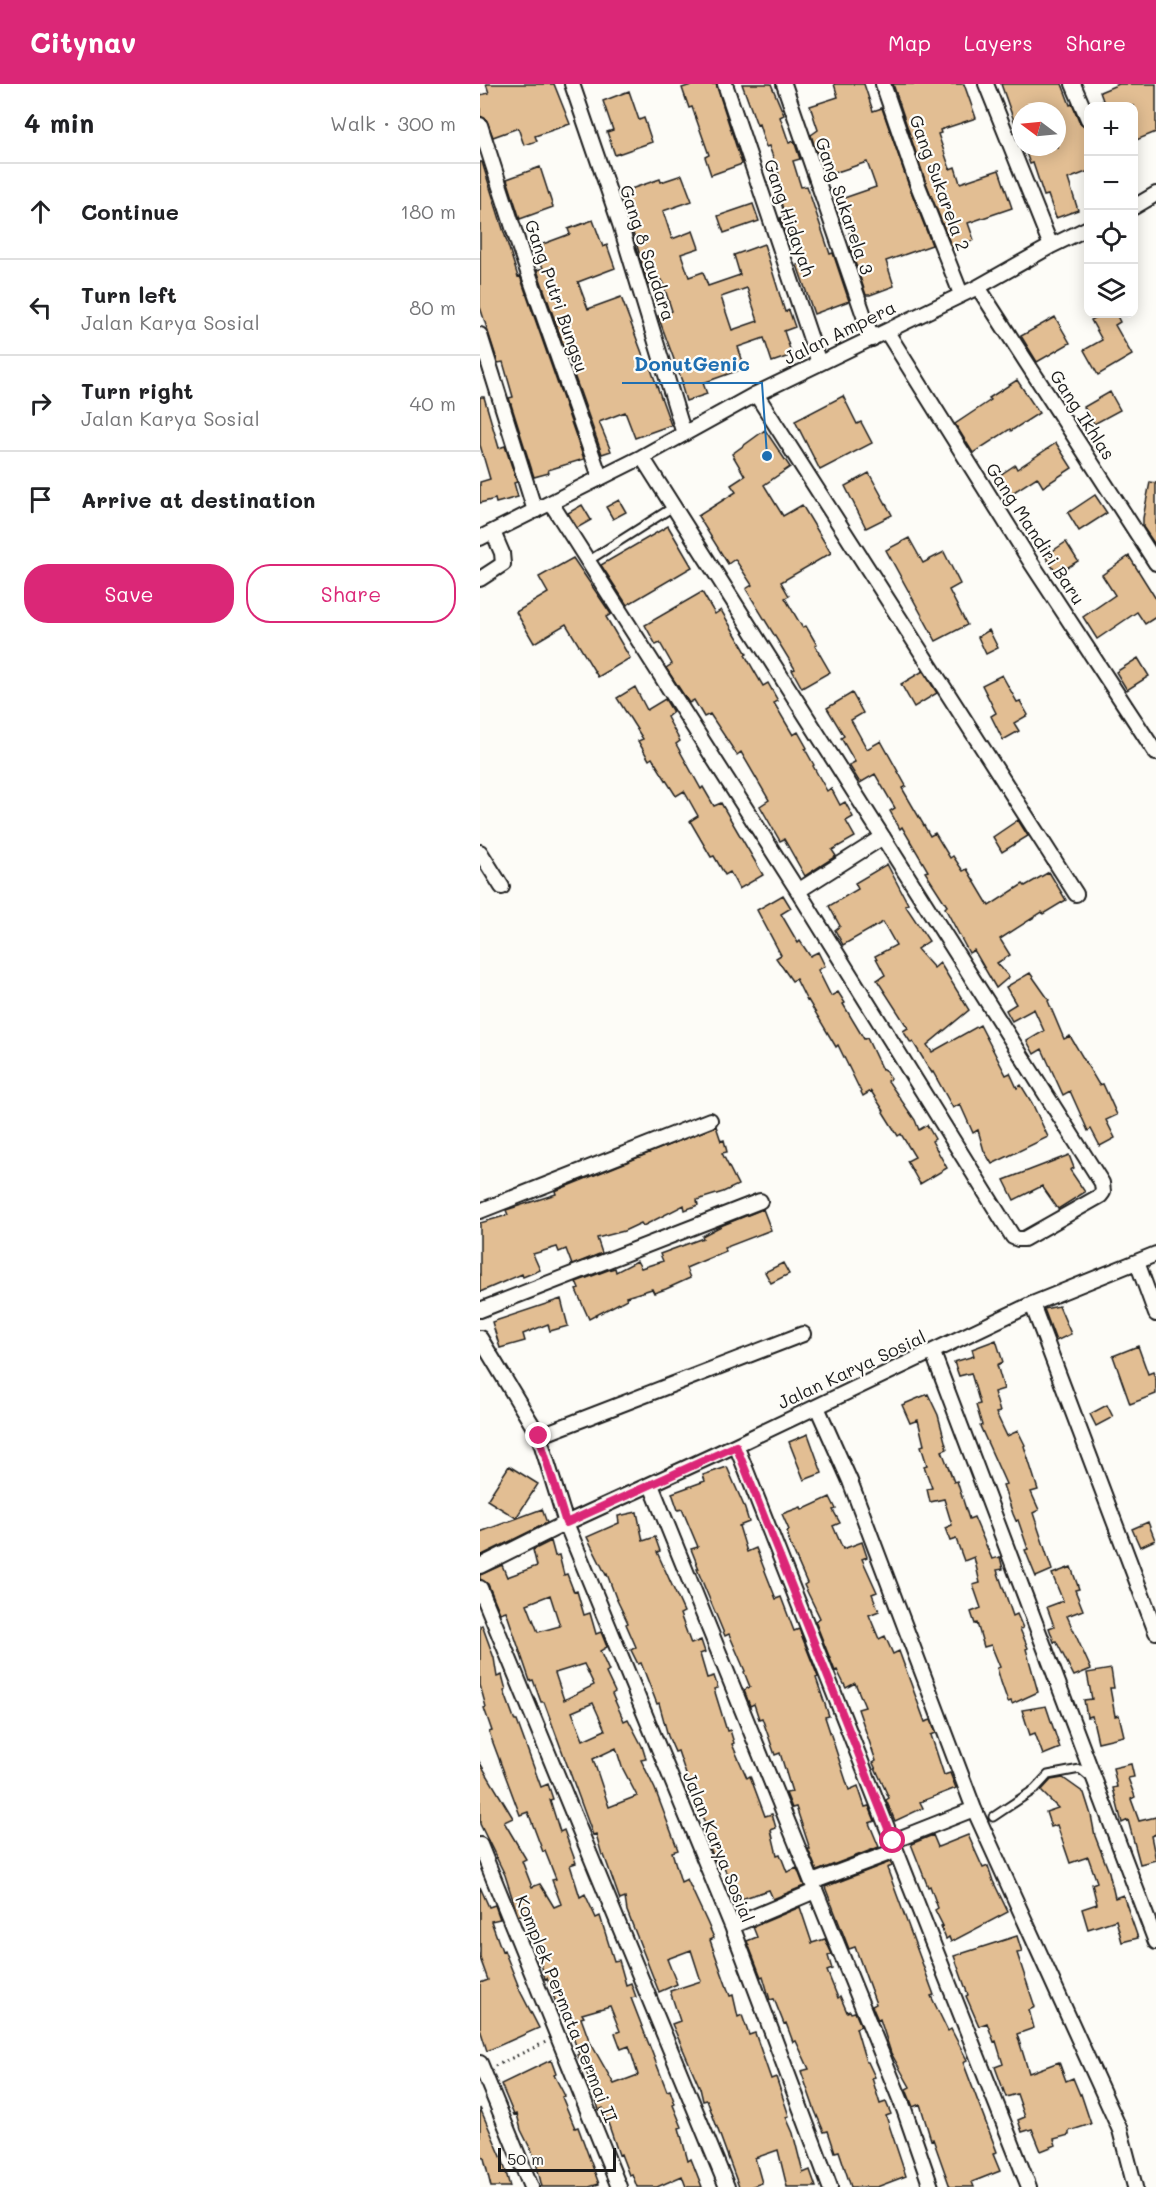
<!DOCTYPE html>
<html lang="en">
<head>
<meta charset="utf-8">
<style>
	:root { --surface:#fff; --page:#f2f2f2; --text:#202124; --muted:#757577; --line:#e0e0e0; --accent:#db2777 }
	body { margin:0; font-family:Mali,sans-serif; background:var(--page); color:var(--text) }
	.controls { position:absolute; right:18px; top:18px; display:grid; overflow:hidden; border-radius:12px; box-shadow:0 3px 15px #0003 }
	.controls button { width:54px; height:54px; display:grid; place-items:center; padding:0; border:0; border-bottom:2px solid var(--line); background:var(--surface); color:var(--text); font:30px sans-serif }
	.compass { position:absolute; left:532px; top:18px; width:54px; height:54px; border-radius:50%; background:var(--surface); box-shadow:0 3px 15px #0003; rotate:286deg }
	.scale { position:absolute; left:18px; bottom:15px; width:118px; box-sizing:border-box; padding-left:6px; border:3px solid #1c1c1c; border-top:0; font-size:16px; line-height:21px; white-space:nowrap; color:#1c1c1c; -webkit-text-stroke:4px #fdfcf7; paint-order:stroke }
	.stop { position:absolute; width:18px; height:18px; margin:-14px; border:4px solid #db2777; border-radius:50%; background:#fff }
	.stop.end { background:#db2777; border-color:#fff; box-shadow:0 2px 6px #0008 }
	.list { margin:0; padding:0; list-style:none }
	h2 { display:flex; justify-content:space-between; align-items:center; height:78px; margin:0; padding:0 24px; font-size:26px }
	h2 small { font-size:20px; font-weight:400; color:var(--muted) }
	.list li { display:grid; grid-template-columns:39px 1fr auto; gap:18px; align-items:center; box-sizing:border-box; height:96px; padding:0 24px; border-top:2px solid var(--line) }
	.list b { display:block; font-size:22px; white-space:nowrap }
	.list p { margin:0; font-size:20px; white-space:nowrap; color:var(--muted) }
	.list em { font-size:20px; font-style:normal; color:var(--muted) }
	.actions { display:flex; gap:12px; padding:18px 24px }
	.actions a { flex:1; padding:14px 0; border:2px solid var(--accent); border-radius:24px; text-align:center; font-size:21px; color:var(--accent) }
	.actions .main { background:var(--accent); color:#fff }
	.icon { flex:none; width:33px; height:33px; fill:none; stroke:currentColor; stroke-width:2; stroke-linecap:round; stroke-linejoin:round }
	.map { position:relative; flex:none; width:676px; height:2103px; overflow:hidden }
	header { display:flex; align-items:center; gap:36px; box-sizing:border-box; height:84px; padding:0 30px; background:var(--accent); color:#fff }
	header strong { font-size:28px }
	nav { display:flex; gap:33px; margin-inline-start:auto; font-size:21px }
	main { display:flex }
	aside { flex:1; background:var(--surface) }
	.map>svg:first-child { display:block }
</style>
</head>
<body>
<header>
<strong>Citynav</strong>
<nav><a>Map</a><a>Layers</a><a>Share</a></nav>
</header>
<main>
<aside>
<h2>4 min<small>Walk · 300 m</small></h2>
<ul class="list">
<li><svg class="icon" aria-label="ahead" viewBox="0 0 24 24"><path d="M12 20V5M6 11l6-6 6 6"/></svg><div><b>Continue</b></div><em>180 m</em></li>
<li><svg class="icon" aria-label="left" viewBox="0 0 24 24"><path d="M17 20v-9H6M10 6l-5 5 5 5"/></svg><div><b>Turn left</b><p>Jalan Karya Sosial</p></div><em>80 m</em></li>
<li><svg class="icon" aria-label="right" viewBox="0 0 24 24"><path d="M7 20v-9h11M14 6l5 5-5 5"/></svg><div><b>Turn right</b><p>Jalan Karya Sosial</p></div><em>40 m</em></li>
<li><svg class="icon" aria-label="arrive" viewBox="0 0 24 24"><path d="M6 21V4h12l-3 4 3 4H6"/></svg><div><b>Arrive at destination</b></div></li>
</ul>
<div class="actions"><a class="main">Save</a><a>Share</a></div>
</aside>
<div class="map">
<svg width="676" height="2103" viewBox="0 0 676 2103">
	<rect width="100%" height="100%" fill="#fdfcf7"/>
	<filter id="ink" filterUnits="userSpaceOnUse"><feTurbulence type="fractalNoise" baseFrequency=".0167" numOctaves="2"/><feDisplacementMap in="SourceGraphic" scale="12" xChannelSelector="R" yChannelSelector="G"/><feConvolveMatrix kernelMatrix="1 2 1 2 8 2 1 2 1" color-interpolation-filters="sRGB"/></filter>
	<g filter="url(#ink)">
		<path fill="#e2be93" stroke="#1c1c1c" stroke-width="1.5" fill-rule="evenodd" d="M6,0H74L90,40L55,52L57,57L44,61L38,44L13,53L6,35L0,32V11L9,9Z
			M214,0H236L262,80L231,91L225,73L229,71L212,23L209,24L202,4Z
			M262,0H291L304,31L300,33L309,59L314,57L320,75L313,77L321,103L327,102L350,170L353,169L369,217L334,230L317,181L324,179L313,148L306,150L300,134L305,133L294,92L299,90L289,62L286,63L279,40L277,41Z
			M354,0H384L393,27L402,24L429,102L452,161L406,177L414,202L390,211H386L370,163L373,162L369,149L374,148L364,114L396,103L387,78L348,91L340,68L337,69L331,51L338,46L330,22L358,13Z
			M413,0H484L496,34L460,46L461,49L458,50L470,85L475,83L480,99L519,86L532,124L488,139L494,156L472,164L445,96Z
			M521,0H582L590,21L592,20L600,39L609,44V87L588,95L598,126L576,134L568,111L564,112L553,79L550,80L544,63H577V27H541V50L539,51Z
			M639,0H676V48L654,57V22H625L620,8Z
			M149,7L159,36L164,34L172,58L135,71L127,48L133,46L123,17Z
			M0,78H2L38,193L40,192L104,375L68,386L69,389L54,393L29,314L33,313L23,278L18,279L0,223Z
			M60,83L73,123L40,135L27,95Z
			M202,91L212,117L183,127L192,155L213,147L219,164L201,170L209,193L223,188L228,202L260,191L254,171L284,160L305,228L309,226L315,243L304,247L312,271L292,278L284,254L258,263L265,284L223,299L227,310L206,317L201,300H203L178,232L192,227L182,196L168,201L156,158L139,109L180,95L181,98ZM267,204L278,237L252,246L241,213Z
			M273,120L279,137L244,149L238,132Z
			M113,136L123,163L127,161L135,184L98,198L108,225L141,213L165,277H168L191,341L155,354L145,328L119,338L131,367L122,370L57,186L63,184L55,163L90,150L88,145Z
			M623,230H636L640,238L635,241L652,271L618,291L604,266L622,256L611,236Z
			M575,233L590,259L557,278L541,252Z
			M537,296L559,329L531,347L530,345L493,369L475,340L511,316L509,314Z
			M630,308L640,326L614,340L604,323Z
			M363,312L377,340L381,338L392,359L340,386L315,337Z
			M0,313H4L19,364L25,362L37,398L34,399L38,413L16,419L15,415L0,419V398L10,395L0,361Z
			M285,346L310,383L284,401L303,432L322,421L351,469L301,498L309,512L305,514L322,543L326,542L337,561L335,562L350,588L322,604L312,586L315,585L266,505L272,501L255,475L248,480L218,432L256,408L251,401L265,392L252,370Z
			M576,359L592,384L563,403L557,393L526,413L514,395L535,381L537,385Z
			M389,389L412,431L386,444L365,402Z
			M670,398L676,399V462L663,443V434Z
			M615,411L627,429L599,447L588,429Z
			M139,416L146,428L133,435L126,423Z
			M102,421L111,436L97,444L88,429Z
			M188,442L212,483L147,521L121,481Z
			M429,454L443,479L464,468L480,500L469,506L487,541L456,557L406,466Z
			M586,458L598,477L577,490L565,472Z
			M649,472L676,515V533L665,540L657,528L617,555L603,533L635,511L622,491Z
			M93,474L131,530L126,533L150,574L118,593L86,540L54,559L36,528L68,509L59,493Z
			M222,508L235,530L241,526L267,570L265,571L283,602L288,599L298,617L294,619L313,651L318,648L327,664L325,665L334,681L333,682L347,707L351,704L360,721L365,718L373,733L366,737L375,753L352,766L356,772L325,792L304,755L300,757L280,722L289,716L261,668L257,671L230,630L224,633L214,616L209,619L186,584L192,580L180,559L176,561L165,541Z
			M509,546L518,564L506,570L498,553Z
			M658,574L669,592L647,606L636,588Z
			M443,587L457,609L434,623L421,600Z
			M522,591L537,618L540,617L548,631L534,639L539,647L523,656L511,632L516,629L502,601Z
			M155,603L167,626L185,615L193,628L187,633L200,657L196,660L221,705L223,703L234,722L241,719L283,791L259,805L250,788L245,791L234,772L231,773L210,737L218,732L204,707L196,712L172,674L169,676L158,657L163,655L137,614Z
			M372,609L383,629L371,636L387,665L401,657L426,702L422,704L450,752L455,749L470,774L473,772L483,787L487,785L509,822L543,800L545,802L569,788L586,816L563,830L562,828L520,855L530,871L517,879L529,893L516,904L494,866L489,869L482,856L465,824L467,822L445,788L448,787L422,743L420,745L410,727L415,724L395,690L380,699L369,681L375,678L361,654L364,652L347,624Z
			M538,736L548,752L522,768L513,753Z
			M407,780L428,820L425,821L449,857L437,865L454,884L460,879L489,926L447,961L452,968L500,941L526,991L530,989L537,1004L541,1001L552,1019L568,1053L512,1080L504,1067L498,1046L493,1049L480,1020L473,1024L453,988L452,989L433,958L431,959L423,947L428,944L397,896L405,891L395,872L416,861L403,838L363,861L355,846L360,842L349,822L378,805L375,799Z
			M303,811L311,824L301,830L318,859L320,857L330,872L338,868L345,882L338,886L351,912L358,908L365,919L363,920L384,955L387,954L402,986L404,985L411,995L408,997L435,1036L439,1046L447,1041L455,1055L452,1057L467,1084L440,1100L427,1077L435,1073L421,1050L418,1052L403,1028L404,1027L391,1007L383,1012L358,961L356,963L328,916L327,917L316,895L312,897L296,874L301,871L277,826Z
			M550,889L569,916L568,917L584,955L590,952L619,1001L623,1000L637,1031L626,1036L635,1054L620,1062L611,1045L608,1047L590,1007L583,1011L562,965L554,970L547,957L564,947L554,925L532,937L526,926L536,920L526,903Z
			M236,1042L241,1057L244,1056L247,1068L242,1069L258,1101L243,1108L217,1116L218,1121L205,1126L204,1121L163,1142L161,1139L144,1147L117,1154L122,1169L92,1181L86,1165L79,1168L77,1163L53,1170L60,1186L43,1193L42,1190L0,1208V1139L28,1131L26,1126L76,1110L75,1107Z
			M589,1071L594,1084L590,1086L605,1108L578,1125L562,1102L534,1116L524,1096Z
			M283,1125L291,1146L244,1164L246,1167L206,1184L210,1194L186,1205L174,1209L172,1205L146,1213L147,1215L109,1235L96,1206L99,1205L96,1198L128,1186L135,1184L136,1188L157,1177L161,1184L183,1177L180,1170L223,1154L222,1152L243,1141Z
			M303,1179L309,1190L291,1199L285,1188Z
			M81,1215L88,1242L70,1247L68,1240L43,1250L45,1257L20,1264L12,1238Z
			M579,1222L591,1250L576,1257L564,1225Z
			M516,1256L523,1278L517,1281L524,1305L514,1308L520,1328L516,1329L527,1352L538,1347L545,1361L544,1362L558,1406L551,1408L559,1426L553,1429L572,1486L556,1493L545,1466L548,1465L538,1436L536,1437L533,1430L523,1401L526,1400L500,1342L502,1341L496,1321L500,1320L491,1289L479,1292L474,1278L494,1272L492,1265Z
			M658,1262L668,1290L673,1288L676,1296V1310L650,1320L633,1272Z
			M448,1310L458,1331L467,1365L462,1367L474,1398L477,1397L489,1435L494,1433L512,1475L520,1473L523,1485L517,1486L533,1532L537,1530L543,1544L540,1545L548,1564L546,1565L558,1608L532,1620L531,1617L528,1618L521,1598L517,1584L520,1583L511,1561L504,1563L497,1539L495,1540L491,1528L501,1524L493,1501L500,1499L494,1473L484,1477L476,1455L470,1457L465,1444L472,1441L464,1415L450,1418L447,1405L452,1404L444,1382L447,1381L441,1362L444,1361L438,1336L430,1339L422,1321Z
			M627,1321L633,1333L616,1342L610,1330Z
			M328,1350L342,1389L324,1396L309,1358Z
			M29,1382L58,1400L36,1434L7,1416Z
			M247,1383L264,1422L269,1438L259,1442L267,1468L276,1464L296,1515L301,1513L314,1547L319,1545L338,1593L336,1594L349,1632L345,1633L369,1706L378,1702L385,1723L389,1722L395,1737L389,1739L399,1763L337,1787L328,1765H330L316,1723L312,1724L306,1709L312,1708L300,1669L295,1671L282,1634L279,1635L274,1620L270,1622L264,1606L270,1603L264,1588L265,1587L249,1550L245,1552L217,1485H219L211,1465L218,1463L202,1425L198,1426L192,1409L225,1397L223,1391Z
			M350,1413L356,1425L353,1426L360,1439L353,1442L363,1465L382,1458L387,1473L382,1475L397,1508L392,1510L399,1527L389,1531L399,1555L405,1552L413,1570L419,1567L445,1638L451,1636L456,1649L451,1651L464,1691L470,1689L476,1704L440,1718L443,1724L415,1737L406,1716L409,1714L393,1679L396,1677L378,1625L385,1623L375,1599L366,1604L357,1586L355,1587L335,1537L340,1534L324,1501L327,1499L310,1460L307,1447L309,1446L302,1430L321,1423L322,1426Z
			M62,1425L67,1439L0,1472V1448Z
			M157,1428L163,1457L175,1453L180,1467L177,1468L204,1528L200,1530L211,1560L221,1556L225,1568L220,1570L227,1594L234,1592L238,1604L234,1605L247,1647L250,1646L254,1659L252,1660L267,1694L270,1692L285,1732L292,1730L296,1744L291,1746L297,1771L300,1770L307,1788L317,1784L324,1802L293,1815L289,1806L255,1817L242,1776L236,1779L230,1764L232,1763L223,1740L225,1739L213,1711L198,1667L195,1668L188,1652L179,1619L177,1620L161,1579L158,1580L151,1566L156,1563L146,1540L148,1539L136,1514L127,1490L126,1491L107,1453L139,1439L138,1432Z
			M668,1438L675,1456L660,1463L652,1445Z
			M71,1457L75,1472L79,1471L84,1491L87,1490L94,1508L97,1507L104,1531L110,1529L116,1550L121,1548L127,1563L120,1567L129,1587L126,1589L135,1608L132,1610L144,1637L148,1635L162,1662L166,1675L161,1676L175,1705L198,1766L192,1768L201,1798L207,1795L227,1838L234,1854L230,1856L250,1912L253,1911L258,1933L262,1931L269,1951L275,1949L291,1995L296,1993L309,2032L306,2033L313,2049L323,2089L330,2086L336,2103H307L298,2066L275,2074L282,2099L270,2103H259L227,2016L223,2017L220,2004L192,1940L200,1937L190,1907L221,1897L211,1866L187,1875L197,1900L179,1908L147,1827L145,1814L140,1816L124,1771H122L116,1750L113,1751L64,1618H61L53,1596L50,1597L26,1527L20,1529L8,1500L0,1495V1491L22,1481L27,1493L57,1482L53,1466ZM70,1511L80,1542L58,1548L47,1520ZM104,1580L114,1601L84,1616L75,1589ZM113,1619L125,1646L103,1656L92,1628ZM136,1664L142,1683L157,1712L129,1723L113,1675Z
			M591,1483L599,1505L595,1506L603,1526L587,1532L611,1585L594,1592L576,1557L574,1558L569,1544L574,1542L567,1523L583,1517L572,1490Z
			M2,1541L14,1574L17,1593L22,1591L26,1606L24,1607L35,1637H37L61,1703L68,1700L73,1715L70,1716L80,1748L84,1746L96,1779L90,1781L100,1813L105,1810L116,1834L120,1832L134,1877L139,1876L146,1901L151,1899L156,1913L151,1914L187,2007L190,2006L195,2020L193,2021L202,2043L199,2044L208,2077L211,2075L222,2103H206L202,2092L177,2103H157L152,2090L149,2091L141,2070L139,2071L123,2024L119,2026L114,2010L117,2009L97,1971L99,1970L80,1917L76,1919L67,1894L65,1895L52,1846L50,1847L45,1829L38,1832L25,1791L0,1740V1679L33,1734L24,1738L46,1775L42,1777L52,1803L60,1800L74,1823L81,1820L72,1796L76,1795L65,1767L63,1768L48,1728L40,1731L9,1648L12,1647L4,1624L6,1623L0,1601V1542ZM130,1922L140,1947L135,1949L141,1965L149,1962L158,1991L134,2000L109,1956L101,1934L104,1933L102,1930Z
			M631,1585L634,1604H630L635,1632L639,1631L644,1652L618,1658L612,1632L607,1633L604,1616L612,1615L607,1589Z
			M566,1622L580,1664L563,1671L555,1649L550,1651L542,1626Z
			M651,1680L654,1693L648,1694L655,1713L651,1715L659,1737L676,1733V1750L671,1752L676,1776L660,1780L648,1736L642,1739L633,1704L637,1703L633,1684Z
			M583,1694L604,1709L611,1731L615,1752L629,1788L635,1814L643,1811L658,1854L642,1858L636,1836L608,1845L602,1825L617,1820L612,1800L617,1798L608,1773L590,1779L577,1741L571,1743L566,1728L578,1724L561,1707L571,1696Z
			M453,1751L458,1763L488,1751L503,1784L508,1782L513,1797L528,1828L471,1858L469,1853L466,1855L461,1843L463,1842L455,1826L458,1824L450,1802L448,1803L431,1760Z
			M410,1778L412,1782L407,1784L454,1911L451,1912L468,1947L471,1945L487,1976L483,1978L517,2068L513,2070L520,2087L492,2098L494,2103H470L453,2055L451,2056L440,2020L433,2023L426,2005L430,2003L411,1969L400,1935L398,1936L392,1922L396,1920L375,1863L369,1865L345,1803Z
			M0,1803L9,1823L15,1821L20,1835L11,1837L22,1867L24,1866L38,1901H37L59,1944L7,1967L0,1945V1899L8,1896L0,1874Z
			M320,1823L332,1859L345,1855L352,1870L348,1872L352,1885L347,1887L358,1914L360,1912L367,1928L370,1927L371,1929L375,1928L381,1942L376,1944L386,1978H388L395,1993L392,1994L400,2020L406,2018L411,2030L406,2032L426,2092L397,2103H371L359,2067L355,2068L348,2047L344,2048L335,2027L321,1987L329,1985L316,1957L313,1958L306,1939L304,1940L294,1915L290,1916L283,1892L281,1893L267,1857L277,1853L273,1843Z
			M537,1852L542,1868L537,1869L555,1923L549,1926L554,1944L537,1950L549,1989L579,1978L586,1997L593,1994L600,2011L601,2010L611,2040L589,2047V2051L574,2055L576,2061L561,2067L552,2045L542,2048L538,2036L545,2033L537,2010L526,2013L515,1983L523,1980L516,1957L514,1958L507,1939L499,1942L486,1912L488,1911L474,1872Z
			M71,1976L76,1990L74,1991L85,2012L82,2013L95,2044L98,2043L119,2100L109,2103H62L55,2074L41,2046L37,2030L34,2031L21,2000Z
			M0,2024L23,2077L30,2103H11L4,2074H3L0,2066Z"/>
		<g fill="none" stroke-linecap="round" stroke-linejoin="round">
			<g stroke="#1c1c1c" stroke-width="11">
				<path id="service" d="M108,477L193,423
					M513,1733L555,1705L568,1691L600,1685L612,1695"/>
			</g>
			<g stroke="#1c1c1c" stroke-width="18">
				<path id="minor" d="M92,0L140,140L204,350
					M245,0L339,279
					M304,0L392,255
					M403,0L437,99L481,210
					M506,0L571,162
					M593,0L608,35
					M0,41L41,168L120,393
					M654,123L676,110
					M498,203L676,479
					M407,248L552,480L676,669
					M0,251L55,427
					M276,310L596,810
					M71,419L318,807L533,1153L538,1155H544L620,1112L623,1108L622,1099L162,373
					M0,454L162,373L276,310L498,203L571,162L608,144
					M0,495L23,480L22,469L13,448
					M0,768L22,803
					M318,807L403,753
					M0,1127L230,1036
					M657,1178L676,1230
					M552,1220L676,1548
					M0,1226L280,1117
					M0,1254L59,1352L86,1439L0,1482
					M453,1269L676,1858
					M337,1323L370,1397L494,1725L640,2046L655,2103
					M59,1352L323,1250
					M256,1361L549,2103
					M171,1401L424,2025L451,2103
					M0,1504L247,2103
					M413,1757L494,1725
					M0,1761L139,2103
					M332,1798L415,1767
					M252,1842L335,1807
					M0,1979L51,2103
					M350,2103L252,1842L86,1439L256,1361L552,1220L676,1170"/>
			</g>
			<path stroke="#1c1c1c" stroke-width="3" stroke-dasharray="1.5 4.5" stroke-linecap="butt" d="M15,1982L66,1958"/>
			<use href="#service" stroke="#fdfcf7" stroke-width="7"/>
			<use href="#minor" stroke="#fdfcf7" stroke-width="14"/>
		</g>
	</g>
	<g fill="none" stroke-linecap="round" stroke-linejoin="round" filter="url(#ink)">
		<path stroke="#db2777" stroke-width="8" d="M59,1352L86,1439L256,1362L413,1757"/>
	</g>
	<g text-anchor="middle" stroke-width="4.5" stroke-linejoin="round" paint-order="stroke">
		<g font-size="18" fill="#1c1c1c" stroke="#fdfcf7">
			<text transform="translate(459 99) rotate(70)" y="6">Gang Sukarela 2</text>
			<text transform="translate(364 122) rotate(71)" y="6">Gang Sukarela 3</text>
			<text transform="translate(309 134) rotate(71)" y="6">Gang Hidayah</text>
			<text transform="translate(167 169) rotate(72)" y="6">Gang 8 Saudara</text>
			<text transform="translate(76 212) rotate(71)" y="6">Gang Putri Bungsu</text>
			<text transform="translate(360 249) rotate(-26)" y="6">Jalan Ampera</text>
			<text transform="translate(602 331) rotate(57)" y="6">Gang Ikhlas</text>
			<text transform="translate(555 450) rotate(57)" y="6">Gang Mandiri Baru</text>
			<text transform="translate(372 1286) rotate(-25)" y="6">Jalan Karya Sosial</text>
			<text transform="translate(238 1763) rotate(68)" y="6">Jalan Karya Sosial</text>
			<text transform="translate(86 1925) rotate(68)" y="6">Komplek Permata Permai II</text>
		</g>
	</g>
	<path fill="none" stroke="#1f6fb2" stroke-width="2" d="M287 372L282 299H142"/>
	<circle fill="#1f6fb2" stroke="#fdfcf7" stroke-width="2" cx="287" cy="372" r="6"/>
	<g font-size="20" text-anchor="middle" font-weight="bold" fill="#1f6fb2" stroke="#fdfcf7" stroke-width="4.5" stroke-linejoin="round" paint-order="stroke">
		<text x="212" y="287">DonutGenic</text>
	</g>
</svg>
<div class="controls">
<button>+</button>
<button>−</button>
<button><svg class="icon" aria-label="locate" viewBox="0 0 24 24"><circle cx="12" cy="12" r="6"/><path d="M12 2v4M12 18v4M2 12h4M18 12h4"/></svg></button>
<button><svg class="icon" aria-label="layers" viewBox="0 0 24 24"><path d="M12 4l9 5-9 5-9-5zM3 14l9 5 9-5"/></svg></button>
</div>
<svg class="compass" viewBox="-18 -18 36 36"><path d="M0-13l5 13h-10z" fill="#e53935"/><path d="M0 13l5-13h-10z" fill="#757577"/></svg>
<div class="scale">50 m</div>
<div class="stop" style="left:413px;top:1757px"></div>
<div class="stop end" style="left:59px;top:1352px"></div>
</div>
</main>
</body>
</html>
